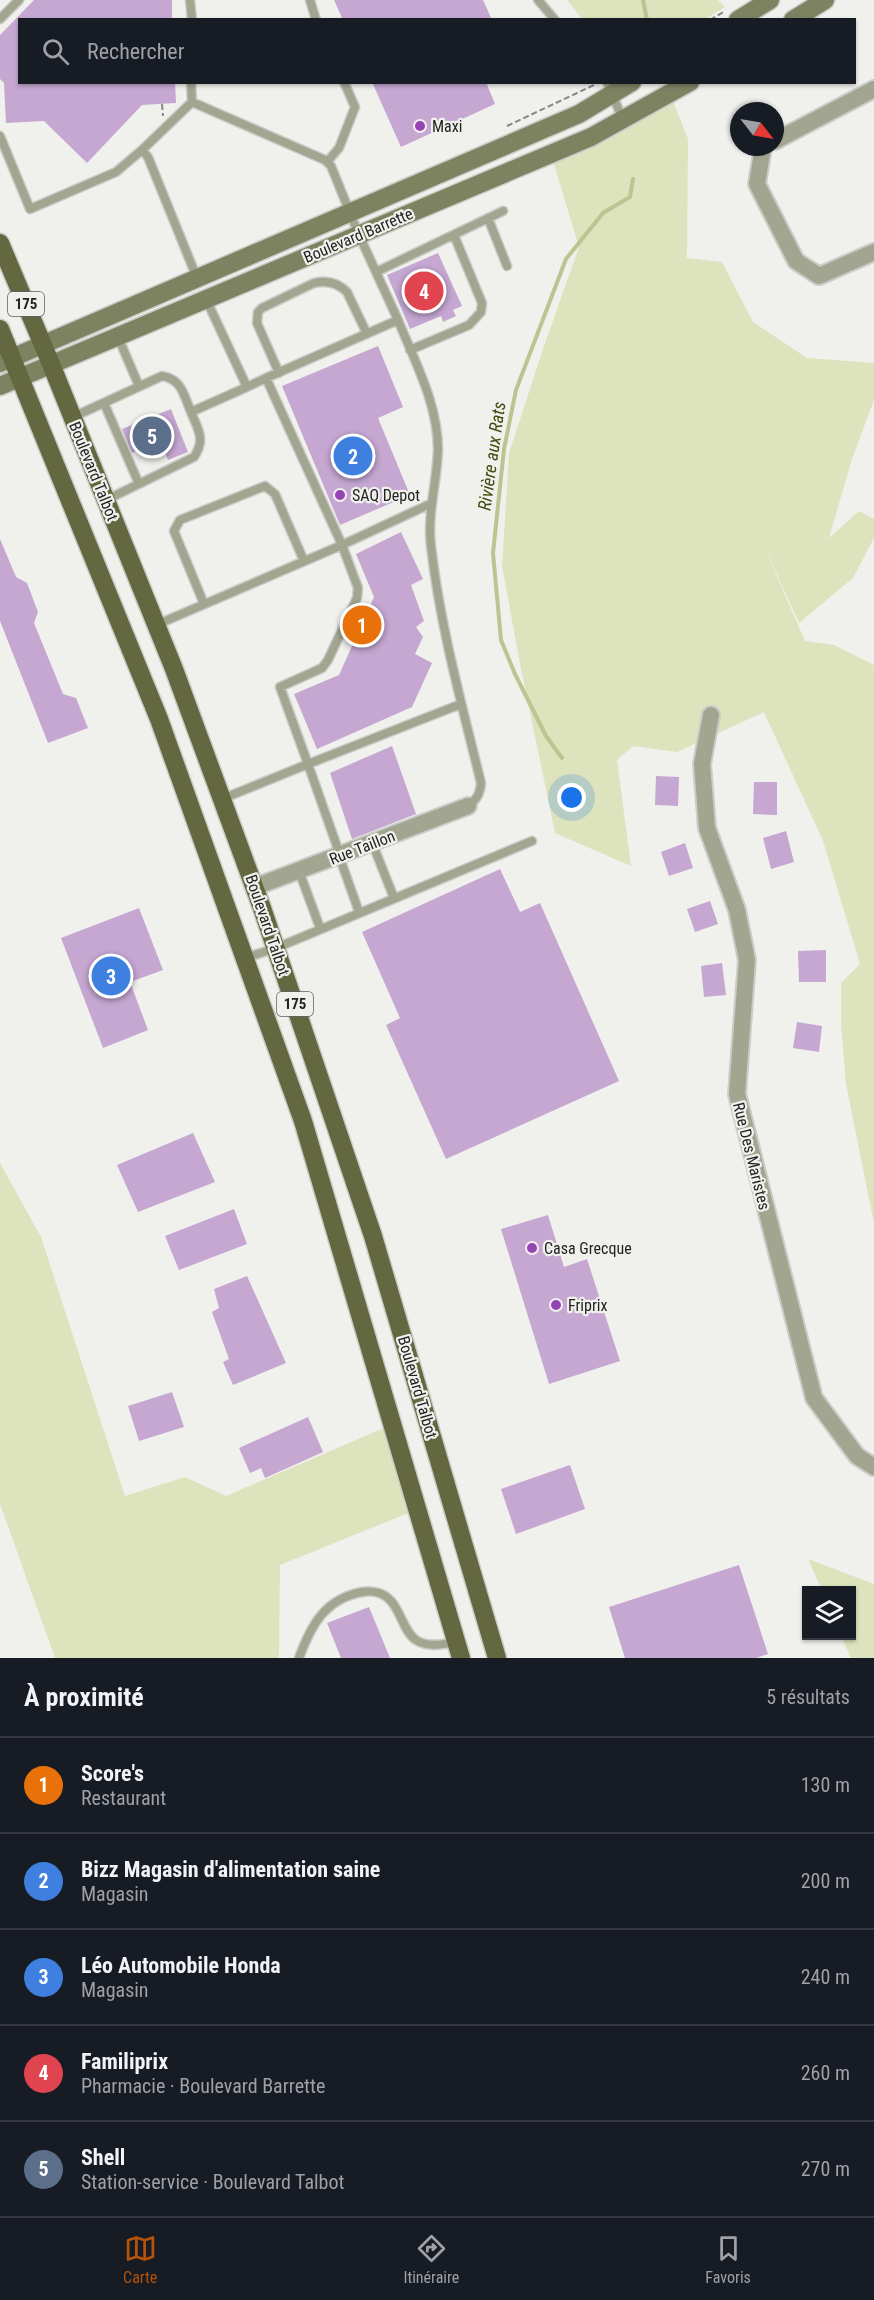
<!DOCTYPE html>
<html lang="fr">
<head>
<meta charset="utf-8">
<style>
	:root { --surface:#171b24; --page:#20242c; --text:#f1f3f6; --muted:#9ea1a6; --line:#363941; --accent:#b45309 }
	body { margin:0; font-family:"Roboto Condensed",sans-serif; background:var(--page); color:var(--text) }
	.controls { position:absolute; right:18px; bottom:18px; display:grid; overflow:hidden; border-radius:0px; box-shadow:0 2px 4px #0004 }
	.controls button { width:54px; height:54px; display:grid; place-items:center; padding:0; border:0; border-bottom:2px solid var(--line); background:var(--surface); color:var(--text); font:30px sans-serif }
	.compass { position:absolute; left:730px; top:102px; width:54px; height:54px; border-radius:50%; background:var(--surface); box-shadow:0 2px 4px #0004; rotate:121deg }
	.you { position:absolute; left:572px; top:798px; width:21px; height:21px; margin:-15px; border:4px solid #fff; border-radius:50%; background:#1a73e8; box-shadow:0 0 0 9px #1a73e833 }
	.badge { display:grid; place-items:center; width:39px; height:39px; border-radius:50%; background:var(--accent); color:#fff; font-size:20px; font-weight:700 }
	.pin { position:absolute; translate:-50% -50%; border:3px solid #fff; box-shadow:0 2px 6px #0006 }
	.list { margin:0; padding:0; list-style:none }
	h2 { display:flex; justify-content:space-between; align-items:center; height:78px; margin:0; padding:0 24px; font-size:26px }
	h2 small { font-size:20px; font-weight:400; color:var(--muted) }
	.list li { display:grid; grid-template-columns:39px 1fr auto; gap:18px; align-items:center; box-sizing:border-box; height:96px; padding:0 24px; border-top:2px solid var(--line) }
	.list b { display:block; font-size:22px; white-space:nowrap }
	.list p { margin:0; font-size:20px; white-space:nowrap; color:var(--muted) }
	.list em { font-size:20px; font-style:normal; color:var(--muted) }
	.icon { flex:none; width:33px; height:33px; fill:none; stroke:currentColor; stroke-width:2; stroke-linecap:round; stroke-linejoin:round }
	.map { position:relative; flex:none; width:874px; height:1658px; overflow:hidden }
	.search { position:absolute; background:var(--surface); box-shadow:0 2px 4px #0004; left:18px; right:18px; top:18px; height:66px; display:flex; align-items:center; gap:15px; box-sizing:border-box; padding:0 21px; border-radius:0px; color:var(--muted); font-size:22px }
	.sheet { height:558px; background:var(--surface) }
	nav { display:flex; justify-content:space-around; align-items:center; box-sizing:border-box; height:84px; border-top:2px solid var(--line); background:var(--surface); font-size:16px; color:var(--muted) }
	nav a { display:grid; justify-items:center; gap:3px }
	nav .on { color:var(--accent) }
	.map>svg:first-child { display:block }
</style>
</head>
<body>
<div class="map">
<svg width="874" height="1658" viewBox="0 0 874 1658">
	<rect width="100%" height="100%" fill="#f0f1ed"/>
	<path fill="#dde3bd" d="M567,0H718L725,7L705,19L583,20Z
		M670,94L688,139L687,258L722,262L753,322L807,358L874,363V400L852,459L829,538L859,511L874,519V538L853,578L799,623L760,537L805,641L834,645L874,665V1223L846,1084L841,1024V983L860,964L823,841L764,712L677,752L633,746L617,760L631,866L555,833L521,669L502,566L509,453L544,346L579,247L551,154Z
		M0,1163L41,1237L125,1496L185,1477L226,1496L393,1424L416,1510L280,1565L279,1658H55L0,1504Z
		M808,1559L874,1584V1658H851L841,1636H852V1590H822Z"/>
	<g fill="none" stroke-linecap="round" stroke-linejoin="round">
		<path stroke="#bcc491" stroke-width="4" d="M643,0L647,20
			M562,758L546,736L515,674L501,640L493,553L504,449L516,390L566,259L603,213L630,197L633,179"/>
	</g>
	<path fill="#c5a7d2" d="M34,0H172V20H20V82H175L176,103L142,105L87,163L44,121L6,123L4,83L0,79V35Z
		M334,0H483L492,20H343Z
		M372,82H486L495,104L401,147Z
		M438,253L462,306L453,310L456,316L443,322L441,316L410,329L387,275Z
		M378,346L403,407L378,418L410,495L340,525L282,386Z
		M171,409L188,452L168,460L160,441L132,453L122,429Z
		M401,532L423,579L411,585L424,621L416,627L423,637L415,654L432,663L412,707L317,749L294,694L339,675L374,597L356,554Z
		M0,539L16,577L27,583L38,612L34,623L63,694L76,698L88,728L48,743L0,621Z
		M392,746L416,814L352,839L330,773Z
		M656,776L679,777L678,806L655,805Z
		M754,782H777V815L753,814Z
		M786,831L794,862L771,869L763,838Z
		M685,843L693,868L669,876L661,852Z
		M500,869L520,912L540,903L619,1081L446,1159L386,1025L400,1018L362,932Z
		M710,901L718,924L695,932L687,909Z
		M139,908L163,970L130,982L148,1030L103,1048L61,938Z
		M826,950V982H799L798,951Z
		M722,963L726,995L704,997L701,966Z
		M797,1022L822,1026L819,1052L793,1048Z
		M193,1133L215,1182L138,1212L117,1165Z
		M234,1209L247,1244L179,1270L165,1236Z
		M548,1215L564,1267L587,1259L620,1361L549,1384L501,1229Z
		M247,1276L286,1363L233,1385L223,1362L229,1359L212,1312L219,1308L214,1289Z
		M172,1392L184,1427L139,1441L128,1406Z
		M308,1417L323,1452L265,1478L261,1468L250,1473L239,1448Z
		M570,1465L585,1509L516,1534L501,1489Z
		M739,1565L768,1654L756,1658H625L609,1607Z
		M369,1607L390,1658H341L327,1623Z"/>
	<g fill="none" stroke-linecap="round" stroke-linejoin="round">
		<g stroke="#cbccc8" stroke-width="11">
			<path id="lane" d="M190,0L192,20
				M310,0L316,20
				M538,0L555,20
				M0,19L19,0
				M191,82L192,102
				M607,82L623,120
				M0,136L30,209L116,172L142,150
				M327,162L339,148L355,107L344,82
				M488,218L507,266
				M376,272L503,211
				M197,278L148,157L142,150L192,102L325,160L331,166L359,235L398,320L266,378
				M398,320C415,362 438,404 438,450C437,482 427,514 431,546C440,626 462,705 481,783C480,794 477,799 468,806
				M118,337L139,386
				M410,350L469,325L481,312L482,303L454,235
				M279,373L257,323L258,312L262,308L314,283C327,280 338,283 347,292L367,334
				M104,403L139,484
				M73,417L162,376C182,379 184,396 191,412L247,387
				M106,500L194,457C206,439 198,430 191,412
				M204,604L174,531L180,520L265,486L275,494L304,561
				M156,625L342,545L266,378L247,387L206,299
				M222,799L308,764L280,687L322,668L328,660L357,598L358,588L342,545L432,503
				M375,850L394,898
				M340,855L308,764L461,704
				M342,864L359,912
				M302,879L320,928
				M245,958L276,948L532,841
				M299,1658C311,1625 325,1599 362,1592C373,1590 384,1593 391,1601C401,1612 404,1632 416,1640C428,1648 443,1644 456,1642"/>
		</g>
		<g stroke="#cbccc8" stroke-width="20">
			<path id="street" d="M775,141L874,89
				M763,147L757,184L796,261L819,276L874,252
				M711,715L702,764L707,828L737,910L747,960L737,1094L814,1398L857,1456L874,1467
				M255,887L468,806"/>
		</g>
		<g stroke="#cbccc8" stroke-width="21">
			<path id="secondary" d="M738,20L770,0
				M793,20L825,0
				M0,363L579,114L632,82
				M0,386L591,137L690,82"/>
		</g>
		<g stroke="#cbccc8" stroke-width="21">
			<path id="primary" d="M0,243L51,364L174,669L262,908L373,1236L497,1658
				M0,329L159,719L303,1121L461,1658"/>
		</g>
		<path stroke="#878785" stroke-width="2" stroke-dasharray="6 3" stroke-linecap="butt" d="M710,20L725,11
			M162,104L163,116
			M507,126L594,85"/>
		<use href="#lane" stroke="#a2a690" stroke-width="8"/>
		<use href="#street" stroke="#a2a690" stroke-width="16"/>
		<use href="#secondary" stroke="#7d8261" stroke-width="18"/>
		<use href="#primary" stroke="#636840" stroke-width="18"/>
	</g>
	<g fill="#9544b3" stroke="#f0f1ed" stroke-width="2">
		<circle cx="420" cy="126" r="6"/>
		<circle cx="340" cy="495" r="6"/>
		<circle cx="532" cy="1248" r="6"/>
		<circle cx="556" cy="1305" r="6"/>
	</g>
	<g text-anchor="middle" stroke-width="4.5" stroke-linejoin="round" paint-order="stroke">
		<g fill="#f0f1ed" stroke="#60615f" stroke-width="1.5">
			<rect x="8" y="292" width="36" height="24" rx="4.5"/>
			<rect x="277" y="992" width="36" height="24" rx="4.5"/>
		</g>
		<g font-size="15" font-weight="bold" fill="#232322">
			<text x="26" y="309">175</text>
			<text x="295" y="1009">175</text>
		</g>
		<g font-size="16" fill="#232322" stroke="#f0f1ed" text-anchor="start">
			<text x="432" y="132">Maxi</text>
			<text x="352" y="501">SAQ Depot</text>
			<text x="544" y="1254">Casa Grecque</text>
			<text x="568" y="1311">Friprix</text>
		</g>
		<g font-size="16" fill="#232322" stroke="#f0f1ed">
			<text transform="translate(358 235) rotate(-23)" y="6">Boulevard Barrette</text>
			<text transform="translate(94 471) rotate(68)" y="6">Boulevard Talbot</text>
			<text transform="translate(362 847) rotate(-21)" y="6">Rue Taillon</text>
			<text transform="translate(268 925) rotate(71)" y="6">Boulevard Talbot</text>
			<text transform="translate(752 1156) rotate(76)" y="6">Rue Des Maristes</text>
			<text transform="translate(418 1387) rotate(74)" y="6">Boulevard Talbot</text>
		</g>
		<g font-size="18" font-style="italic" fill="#44490e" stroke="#f0f1ed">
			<text transform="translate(492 456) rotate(-82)" y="6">Rivière aux Rats</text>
		</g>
	</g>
</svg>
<div class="controls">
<button><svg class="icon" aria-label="layers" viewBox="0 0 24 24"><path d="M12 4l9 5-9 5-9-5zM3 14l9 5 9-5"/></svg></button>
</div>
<svg class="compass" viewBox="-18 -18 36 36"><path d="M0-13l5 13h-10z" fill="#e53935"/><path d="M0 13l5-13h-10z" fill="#9ea1a6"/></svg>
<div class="you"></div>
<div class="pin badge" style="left:362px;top:625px;background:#e8710a">1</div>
<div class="pin badge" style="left:353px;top:456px;background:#3f7fe0">2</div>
<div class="pin badge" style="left:111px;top:976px;background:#3f7fe0">3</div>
<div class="pin badge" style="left:424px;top:291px;background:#e0444e">4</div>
<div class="pin badge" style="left:152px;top:436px;background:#5c6f8a">5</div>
<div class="search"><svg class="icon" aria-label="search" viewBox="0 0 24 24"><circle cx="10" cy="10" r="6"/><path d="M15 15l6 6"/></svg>Rechercher</div>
</div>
<section class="sheet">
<h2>À proximité<small>5 résultats</small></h2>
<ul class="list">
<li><span class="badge" style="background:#e8710a">1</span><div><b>Score's</b><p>Restaurant</p></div><em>130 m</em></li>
<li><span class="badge" style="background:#3f7fe0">2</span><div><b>Bizz Magasin d'alimentation saine</b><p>Magasin</p></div><em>200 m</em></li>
<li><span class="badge" style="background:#3f7fe0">3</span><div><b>Léo Automobile Honda</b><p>Magasin</p></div><em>240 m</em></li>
<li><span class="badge" style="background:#e0444e">4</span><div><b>Familiprix</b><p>Pharmacie · Boulevard Barrette</p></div><em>260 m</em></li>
<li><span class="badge" style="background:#5c6f8a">5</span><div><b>Shell</b><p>Station-service · Boulevard Talbot</p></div><em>270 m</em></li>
</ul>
</section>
<nav>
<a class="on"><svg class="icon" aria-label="map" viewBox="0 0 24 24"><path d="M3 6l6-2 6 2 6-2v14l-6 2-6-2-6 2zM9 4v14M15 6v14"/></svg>Carte</a>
<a><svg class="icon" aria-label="directions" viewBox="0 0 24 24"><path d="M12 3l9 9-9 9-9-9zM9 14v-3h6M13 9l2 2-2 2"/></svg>Itinéraire</a>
<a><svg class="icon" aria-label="saved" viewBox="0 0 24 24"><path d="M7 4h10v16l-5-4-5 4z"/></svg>Favoris</a>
</nav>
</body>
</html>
